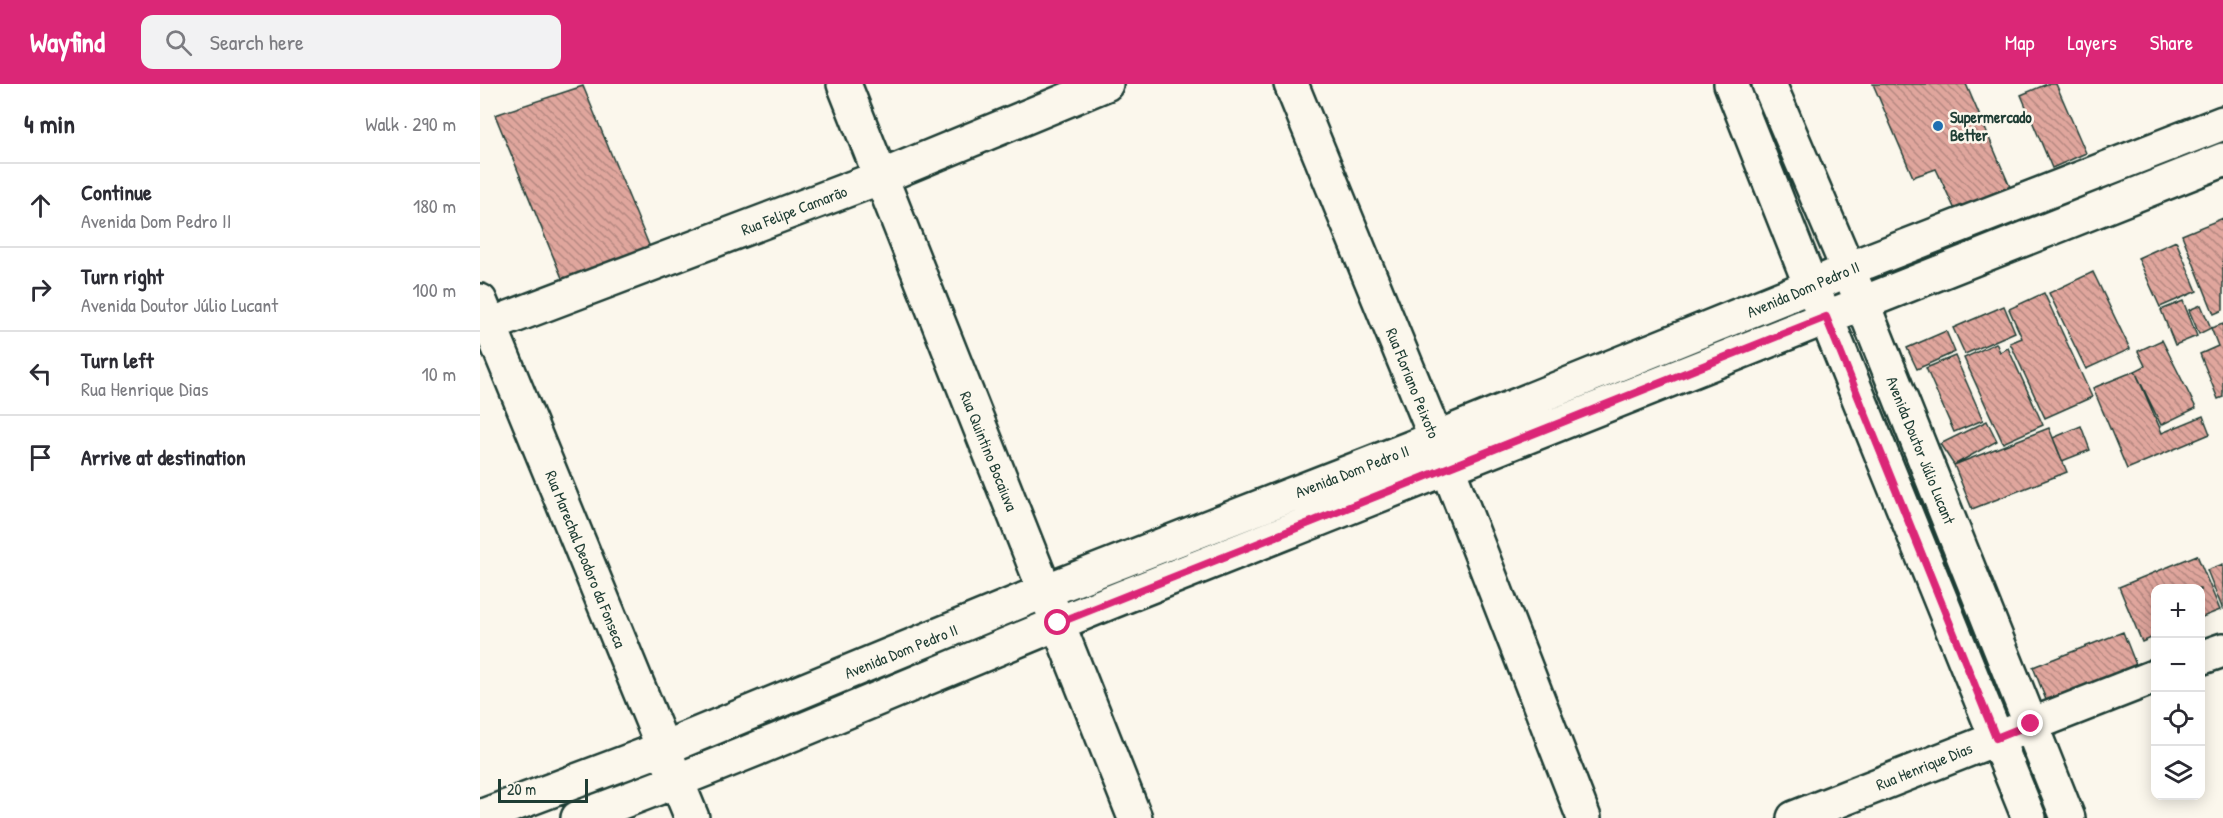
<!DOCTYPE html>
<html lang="en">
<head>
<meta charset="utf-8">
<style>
	:root { --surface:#fff; --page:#f2f2f3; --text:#2b2b33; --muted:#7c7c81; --line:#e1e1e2; --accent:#db2777 }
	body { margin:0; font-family:"Patrick Hand",sans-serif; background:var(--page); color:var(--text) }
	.controls { position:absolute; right:18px; bottom:18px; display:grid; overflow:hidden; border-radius:12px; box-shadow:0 3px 15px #0003 }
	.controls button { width:54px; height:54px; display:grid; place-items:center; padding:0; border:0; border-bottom:2px solid var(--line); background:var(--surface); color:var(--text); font:30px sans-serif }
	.scale { position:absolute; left:18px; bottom:15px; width:90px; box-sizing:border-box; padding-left:6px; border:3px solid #1f3d34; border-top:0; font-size:16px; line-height:21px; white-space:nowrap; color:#1f3d34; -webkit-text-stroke:4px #fbf7ec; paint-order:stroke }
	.stop { position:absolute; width:18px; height:18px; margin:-14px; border:4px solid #db2777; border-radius:50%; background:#fff }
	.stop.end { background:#db2777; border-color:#fff; box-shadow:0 2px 6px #0008 }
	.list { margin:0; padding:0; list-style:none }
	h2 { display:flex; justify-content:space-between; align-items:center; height:78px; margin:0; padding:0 24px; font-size:26px }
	h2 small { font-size:20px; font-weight:400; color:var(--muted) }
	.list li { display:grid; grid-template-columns:39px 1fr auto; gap:18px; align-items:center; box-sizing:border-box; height:84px; padding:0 24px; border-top:2px solid var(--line) }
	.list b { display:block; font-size:22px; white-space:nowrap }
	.list p { margin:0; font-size:20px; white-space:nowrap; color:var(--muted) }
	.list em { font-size:20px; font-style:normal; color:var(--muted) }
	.icon { flex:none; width:33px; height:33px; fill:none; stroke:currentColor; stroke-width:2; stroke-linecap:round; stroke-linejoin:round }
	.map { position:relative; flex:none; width:1743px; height:734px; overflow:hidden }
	header { display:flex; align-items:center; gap:36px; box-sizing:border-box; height:84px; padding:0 30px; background:var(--accent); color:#fff }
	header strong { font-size:28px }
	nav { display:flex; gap:33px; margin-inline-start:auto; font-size:21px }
	.search { width:420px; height:54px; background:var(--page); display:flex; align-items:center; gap:15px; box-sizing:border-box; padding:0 21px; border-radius:12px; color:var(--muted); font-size:22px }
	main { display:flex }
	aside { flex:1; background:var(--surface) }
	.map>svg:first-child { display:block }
</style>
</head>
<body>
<header>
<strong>Wayfind</strong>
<div class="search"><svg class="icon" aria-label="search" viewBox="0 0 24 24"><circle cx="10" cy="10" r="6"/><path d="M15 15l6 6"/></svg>Search here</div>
<nav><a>Map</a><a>Layers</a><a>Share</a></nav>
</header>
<main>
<aside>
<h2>4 min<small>Walk · 290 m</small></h2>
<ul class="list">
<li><svg class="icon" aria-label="ahead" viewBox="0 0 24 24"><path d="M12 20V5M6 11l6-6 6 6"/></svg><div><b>Continue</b><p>Avenida Dom Pedro II</p></div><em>180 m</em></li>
<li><svg class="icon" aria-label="right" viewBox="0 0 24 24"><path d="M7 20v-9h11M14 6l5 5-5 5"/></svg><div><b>Turn right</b><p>Avenida Doutor Júlio Lucant</p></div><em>100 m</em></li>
<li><svg class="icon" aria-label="left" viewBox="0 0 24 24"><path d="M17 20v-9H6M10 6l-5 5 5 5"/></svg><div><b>Turn left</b><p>Rua Henrique Dias</p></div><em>10 m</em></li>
<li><svg class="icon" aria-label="arrive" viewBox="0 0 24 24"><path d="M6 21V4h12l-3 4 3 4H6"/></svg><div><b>Arrive at destination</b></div></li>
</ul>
</aside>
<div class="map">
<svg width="1743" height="734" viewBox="0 0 1743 734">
	<defs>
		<pattern id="building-back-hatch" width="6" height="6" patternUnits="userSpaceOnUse" patternTransform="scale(1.5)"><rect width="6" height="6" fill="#e0a69d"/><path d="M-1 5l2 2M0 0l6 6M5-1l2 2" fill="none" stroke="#b58881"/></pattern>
	</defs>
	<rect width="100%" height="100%" fill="#fbf7ec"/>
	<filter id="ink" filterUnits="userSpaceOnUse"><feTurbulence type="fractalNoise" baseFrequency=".0167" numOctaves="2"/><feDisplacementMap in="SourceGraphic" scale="12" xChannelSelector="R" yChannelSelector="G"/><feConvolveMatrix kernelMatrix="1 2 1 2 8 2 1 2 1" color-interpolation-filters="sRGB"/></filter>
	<g filter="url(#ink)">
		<path fill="url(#building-back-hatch)" stroke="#1f3d34" stroke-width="1.5" d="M1393,0H1486L1530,103L1477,130L1456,85L1433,93Z
			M1567,0H1576L1606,69L1572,84L1541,11Z
			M103,2L176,178L89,211L15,31Z
			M1743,134V226L1734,230L1702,151Z
			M1696,157L1717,207L1680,223L1658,174Z
			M1613,188L1650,265L1606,285L1569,209Z
			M1564,209L1612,313L1565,334L1530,259L1542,254L1529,225Z
			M1703,217L1717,252L1695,261L1681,226Z
			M1721,221L1731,244L1719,250L1709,226Z
			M1524,222L1535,248L1485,270L1473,244Z
			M1743,240V313L1738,315L1720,270L1738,262L1731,244Z
			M1466,247L1475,268L1437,285L1427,264Z
			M1682,256L1716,324L1681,341L1655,287L1665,282L1658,267Z
			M1516,259L1520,268L1528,264L1563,341L1523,359L1484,274Z
			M1475,272L1503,336L1474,348L1446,284Z
			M1655,287L1682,349L1723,332L1730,350L1647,385L1613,304Z
			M1507,337L1517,357L1474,381L1460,360Z
			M1601,342L1610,366L1582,377L1573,354Z
			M1569,344L1587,388L1492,425L1474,381Z
			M1717,471L1740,526L1720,534V505H1676V552L1662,558L1639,503Z
			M1743,480V526L1727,486Z
			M1643,548L1660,591L1570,626L1553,583Z"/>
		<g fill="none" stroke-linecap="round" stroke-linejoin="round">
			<g stroke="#1f3d34" stroke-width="38">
				<path id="minor" d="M364,0L655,734
					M811,0L956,354L1104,734
					M1251,0L1331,202L1346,233L1549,734
					M1289,0L1382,218L1588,734
					M0,217L212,734
					M0,245L401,93L626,0
					M1720,574L1743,566
					M0,733L184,664L565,507L956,354L1331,202L1386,178L1743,39
					M98,734C282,667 461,586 643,513C1009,366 1376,221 1743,76
					M1314,734L1676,592"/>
			</g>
			<use href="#minor" stroke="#fbf7ec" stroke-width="33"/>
		</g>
	</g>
	<g fill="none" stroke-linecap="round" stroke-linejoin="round" filter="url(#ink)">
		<path stroke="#db2777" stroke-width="8" d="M578,539L1346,233L1516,654L1551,640"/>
	</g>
	<circle fill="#1f6fb2" stroke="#fbf7ec" stroke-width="2" cx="1458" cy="42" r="6"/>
	<g text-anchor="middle" stroke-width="5" stroke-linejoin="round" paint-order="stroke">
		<g font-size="16" font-weight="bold" fill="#1f3d34" stroke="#fbf7ec" text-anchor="start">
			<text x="1470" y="39">Supermercado<tspan x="1470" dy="18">Better</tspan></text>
		</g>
		<g font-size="16" fill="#1f3d34" stroke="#fbf7ec">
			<text transform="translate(314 126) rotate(-21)" y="6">Rua Felipe Camarão</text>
			<text transform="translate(1323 205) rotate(-23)" y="6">Avenida Dom Pedro II</text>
			<text transform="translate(933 299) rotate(68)" y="6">Rua Floriano Peixoto</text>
			<text transform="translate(1441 366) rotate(68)" y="6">Avenida Doutor Júlio Lucant</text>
			<text transform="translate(509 367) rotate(68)" y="6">Rua Quintino Bocaiuva</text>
			<text transform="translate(872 387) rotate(-21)" y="6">Avenida Dom Pedro II</text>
			<text transform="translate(106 475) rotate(68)" y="6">Rua Marechal Deodoro da Fonseca</text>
			<text transform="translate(421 567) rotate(-22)" y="6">Avenida Dom Pedro II</text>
			<text transform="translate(1444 682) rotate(-22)" y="6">Rua Henrique Dias</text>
		</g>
	</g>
</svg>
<div class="controls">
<button>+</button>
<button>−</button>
<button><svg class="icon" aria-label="locate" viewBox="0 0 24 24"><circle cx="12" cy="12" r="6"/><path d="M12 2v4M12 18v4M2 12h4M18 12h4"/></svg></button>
<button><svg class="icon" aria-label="layers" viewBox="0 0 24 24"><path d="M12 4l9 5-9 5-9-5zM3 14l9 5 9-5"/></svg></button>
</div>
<div class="scale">20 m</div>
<div class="stop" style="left:578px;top:539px"></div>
<div class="stop end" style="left:1551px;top:640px"></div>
</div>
</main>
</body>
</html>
